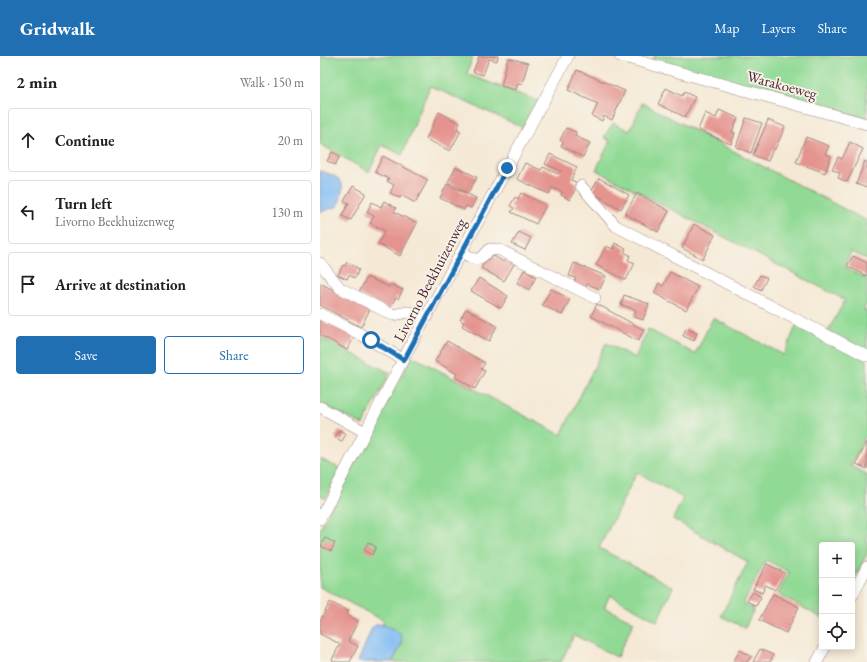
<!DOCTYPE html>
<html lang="en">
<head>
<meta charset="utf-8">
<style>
	:root { --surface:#fff; --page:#f2f2f2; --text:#202124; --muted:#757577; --line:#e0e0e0; --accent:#1f6fb2 }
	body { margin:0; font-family:"EB Garamond",serif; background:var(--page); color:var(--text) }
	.controls { position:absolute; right:12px; bottom:12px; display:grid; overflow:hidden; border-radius:4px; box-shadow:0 2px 10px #0003 }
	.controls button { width:36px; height:36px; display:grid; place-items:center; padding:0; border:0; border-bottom:1px solid var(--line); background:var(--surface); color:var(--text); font:20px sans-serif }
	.stop { position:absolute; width:12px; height:12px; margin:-9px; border:3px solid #1f6fb2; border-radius:50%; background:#fff }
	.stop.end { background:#1f6fb2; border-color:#fff; box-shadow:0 1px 4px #0008 }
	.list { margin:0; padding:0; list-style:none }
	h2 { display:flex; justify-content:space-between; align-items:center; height:52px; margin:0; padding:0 16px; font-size:17px }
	h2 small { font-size:13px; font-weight:400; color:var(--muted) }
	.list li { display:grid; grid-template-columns:26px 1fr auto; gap:12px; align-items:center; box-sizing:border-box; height:64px; margin:0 8px 8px; padding:0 8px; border:1px solid var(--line); border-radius:4px }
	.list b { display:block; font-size:15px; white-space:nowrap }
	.list p { margin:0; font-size:13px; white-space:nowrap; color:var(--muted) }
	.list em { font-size:13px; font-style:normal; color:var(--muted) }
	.actions { display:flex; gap:8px; padding:12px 16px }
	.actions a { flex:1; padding:9px 0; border:1px solid var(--accent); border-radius:4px; text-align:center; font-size:14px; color:var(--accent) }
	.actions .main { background:var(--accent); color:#fff }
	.icon { flex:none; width:22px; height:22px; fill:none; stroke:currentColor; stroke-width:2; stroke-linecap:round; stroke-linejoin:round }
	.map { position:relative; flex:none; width:547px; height:606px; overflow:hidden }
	header { display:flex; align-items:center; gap:24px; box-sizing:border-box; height:56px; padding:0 20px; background:var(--accent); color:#fff }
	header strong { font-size:19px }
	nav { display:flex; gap:22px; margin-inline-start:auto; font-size:14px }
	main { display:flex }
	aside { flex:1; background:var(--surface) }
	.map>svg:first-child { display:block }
</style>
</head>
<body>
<header>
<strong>Gridwalk</strong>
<nav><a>Map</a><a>Layers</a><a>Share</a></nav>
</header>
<main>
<aside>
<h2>2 min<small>Walk · 150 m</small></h2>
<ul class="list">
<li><svg class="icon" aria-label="ahead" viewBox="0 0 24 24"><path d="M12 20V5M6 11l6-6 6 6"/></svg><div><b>Continue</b></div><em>20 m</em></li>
<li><svg class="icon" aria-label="left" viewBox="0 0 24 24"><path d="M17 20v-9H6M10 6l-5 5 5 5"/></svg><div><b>Turn left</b><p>Livorno Beekhuizenweg</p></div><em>130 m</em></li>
<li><svg class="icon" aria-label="arrive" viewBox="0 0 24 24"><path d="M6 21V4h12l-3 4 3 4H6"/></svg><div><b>Arrive at destination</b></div></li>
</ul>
<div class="actions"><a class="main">Save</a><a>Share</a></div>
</aside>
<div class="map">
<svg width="547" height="606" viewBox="0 0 547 606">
	<rect width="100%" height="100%" fill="#f7f3e8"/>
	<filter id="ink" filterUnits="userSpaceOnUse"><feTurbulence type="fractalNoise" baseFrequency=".025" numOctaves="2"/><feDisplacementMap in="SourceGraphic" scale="8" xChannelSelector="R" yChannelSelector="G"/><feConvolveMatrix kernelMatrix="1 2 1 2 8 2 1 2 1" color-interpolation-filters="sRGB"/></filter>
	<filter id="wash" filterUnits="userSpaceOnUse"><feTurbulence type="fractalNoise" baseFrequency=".012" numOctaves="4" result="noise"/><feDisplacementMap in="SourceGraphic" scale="16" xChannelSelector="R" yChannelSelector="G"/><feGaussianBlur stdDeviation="0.9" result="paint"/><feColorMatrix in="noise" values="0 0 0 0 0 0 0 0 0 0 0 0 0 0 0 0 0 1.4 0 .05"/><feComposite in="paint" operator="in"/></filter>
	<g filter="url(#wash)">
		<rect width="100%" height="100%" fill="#f5e9d5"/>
		<path fill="#91da95" stroke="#6e7c60" d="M0,0H153L147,18L218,45L204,72L110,30L82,99L62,89L49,116L0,88Z
			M334,0H547V63L333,4Z
			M322,47L547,165V203L531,196L524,211L547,223V246L544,254L547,256V295L508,275L525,244L276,114L290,85L284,81L293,67L310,75Z
			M393,262L464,299L477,268L547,304V377L530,410L547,418V498L532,527V489H502V562L458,538L469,516L446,504L423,548L434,553L425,572L401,560L428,506L353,463L363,442L317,416L279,492L353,531L337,565L290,539L284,551L314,566L297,601L254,579L241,606H72L82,587L78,576L62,568L64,565L0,531V473L92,300L241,379L286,287L315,302L328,273L375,298Z
			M0,281L70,317L43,369L0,347Z
			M0,403L21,413L6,442L0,439Z"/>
		<path fill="#82bdf4" stroke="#666e90" d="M0,115C24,122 26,126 18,150L0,156Z
			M57,568C63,568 67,571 73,573C90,581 78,594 72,606H38L52,572Z"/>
		<g id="blocks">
			<path fill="#e4938e" d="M159,0H178L177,5L169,3L163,19L153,16Z
				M188,2L208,7L202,28L198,27L196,34L181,30Z
				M257,14L305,35L292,64L284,60L282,65L272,60L278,48L248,34Z
				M346,32L362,40L364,36L375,41L365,61L338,48Z
				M399,54L418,62L412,76L415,77L411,88L378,74L385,57L396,62Z
				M119,56L140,67L137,73L141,75L130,95L106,83Z
				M426,62L442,67L431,97L416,91Z
				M448,64L465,71L455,93H453L448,105L433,99Z
				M246,72L256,76L255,80L270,87L263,101L241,90L243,86L240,84Z
				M486,81L509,90L505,98L511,100L505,117L476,106Z
				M530,86L543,93L527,126L518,122L520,117L512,113L518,101L522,103Z
				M12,96L20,100L15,109L7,105Z
				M230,98L257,111L251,124L258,127L250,144L241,139L242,136L232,132L229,138L197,123L205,107L221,114L223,111L238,118L241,115L225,108Z
				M63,100L108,124L95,147L81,139L80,142L70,137L74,129L67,125L69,123L55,116Z
				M545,105L547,106V132L536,128Z
				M136,111L157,121L148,137L128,126Z
				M279,122L309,139L301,153L271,136Z
				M127,128L156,142L151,152L146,150L144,154L120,142Z
				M33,130L46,137L31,164L22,160L29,147L24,145Z
				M201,137L226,149L216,168L191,156L194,152L190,150L195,141L198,143Z
				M317,137L349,155L338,176L305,158Z
				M64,145L76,152L74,156L97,167L80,200L58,188L65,175L50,167L54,160L47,156L52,146L61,151Z
				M374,168L395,179L383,203L362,192Z
				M199,176L211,182L205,194L192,188Z
				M295,187L306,193L304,196L310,199L308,204L315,207L306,224L276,209L286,190L293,193Z
				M170,198L184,206L188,200L196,205L184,225L161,212Z
				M533,200L547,207V220L527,210Z
				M27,206L39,213L35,222L29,219L27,223L18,219L23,209L25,210Z
				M254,207L286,220L280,233L267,228L265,233L253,228L256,222L249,220Z
				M204,214L216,221L209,234L197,227Z
				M350,216L378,231L366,254L334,237L339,227L343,230Z
				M440,219L447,222L441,234L434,230Z
				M47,221L69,231L70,228L83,234L78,243L76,241L69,254L38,238Z
				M159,222L188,240L181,252L151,235Z
				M0,227L50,253L41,271L0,249Z
				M231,233L250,243L242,259L222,249Z
				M304,239L329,248L323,264L314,261L316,254L301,249Z
				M277,248L324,274L318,285L271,260Z
				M146,253L177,270L169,285L142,270L144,266L140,264Z
				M0,264L35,280L27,294L0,279Z
				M366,272L377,277L374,285L363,280Z
				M127,285L165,307L161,313L165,315L155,333L135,321L137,318L115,305Z
				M19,374L26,378L22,385L15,382Z
				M547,386V413L536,408Z
				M5,482L15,487L11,495L1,490Z
				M48,486L56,491L52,499L44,494Z
				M447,508L465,517L455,534L446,529L442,537L433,533Z
				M433,536L441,541L436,550L427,545Z
				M453,538L479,551L466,577L439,564Z
				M10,546L28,555L27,559L38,565L28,585L38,590L30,606H16L12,604L20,588L0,578V565Z
				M440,593L453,599L450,606H433Z
				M420,594L431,600L427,606H413Z"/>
		</g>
	</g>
	<g filter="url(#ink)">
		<use href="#blocks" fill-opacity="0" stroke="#a08480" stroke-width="1"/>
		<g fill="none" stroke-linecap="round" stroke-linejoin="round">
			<g stroke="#a08480" stroke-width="12">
				<path id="minor" d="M300,0L547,68
					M261,130L296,170L547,300
					M142,196C157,205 158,207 170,193L180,194L275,242
					M0,207L20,232L73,259L88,256L99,258L107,261
					M0,258L40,278L84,304
					M0,351L45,376
					M0,463L87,296L248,0
					M532,540L547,511
					M497,606L505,591"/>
			</g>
			<use href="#minor" stroke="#fff" stroke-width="11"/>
		</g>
	</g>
	<g fill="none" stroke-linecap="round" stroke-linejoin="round" filter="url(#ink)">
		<path stroke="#1f6fb2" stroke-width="5" d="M51,284L84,304L187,112"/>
	</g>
	<g text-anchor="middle" stroke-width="3.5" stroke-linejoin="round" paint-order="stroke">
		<g font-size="15" fill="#4a1f2b" stroke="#f7f3e8">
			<text transform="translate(462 29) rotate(15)" y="5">Warakoeweg</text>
			<text transform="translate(110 224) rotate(-62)" y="5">Livorno Beekhuizenweg</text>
		</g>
	</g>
</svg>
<div class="controls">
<button>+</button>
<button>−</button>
<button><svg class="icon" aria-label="locate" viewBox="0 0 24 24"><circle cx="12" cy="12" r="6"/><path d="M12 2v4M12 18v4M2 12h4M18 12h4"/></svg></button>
</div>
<div class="stop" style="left:51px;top:284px"></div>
<div class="stop end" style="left:187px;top:112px"></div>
</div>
</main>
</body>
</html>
